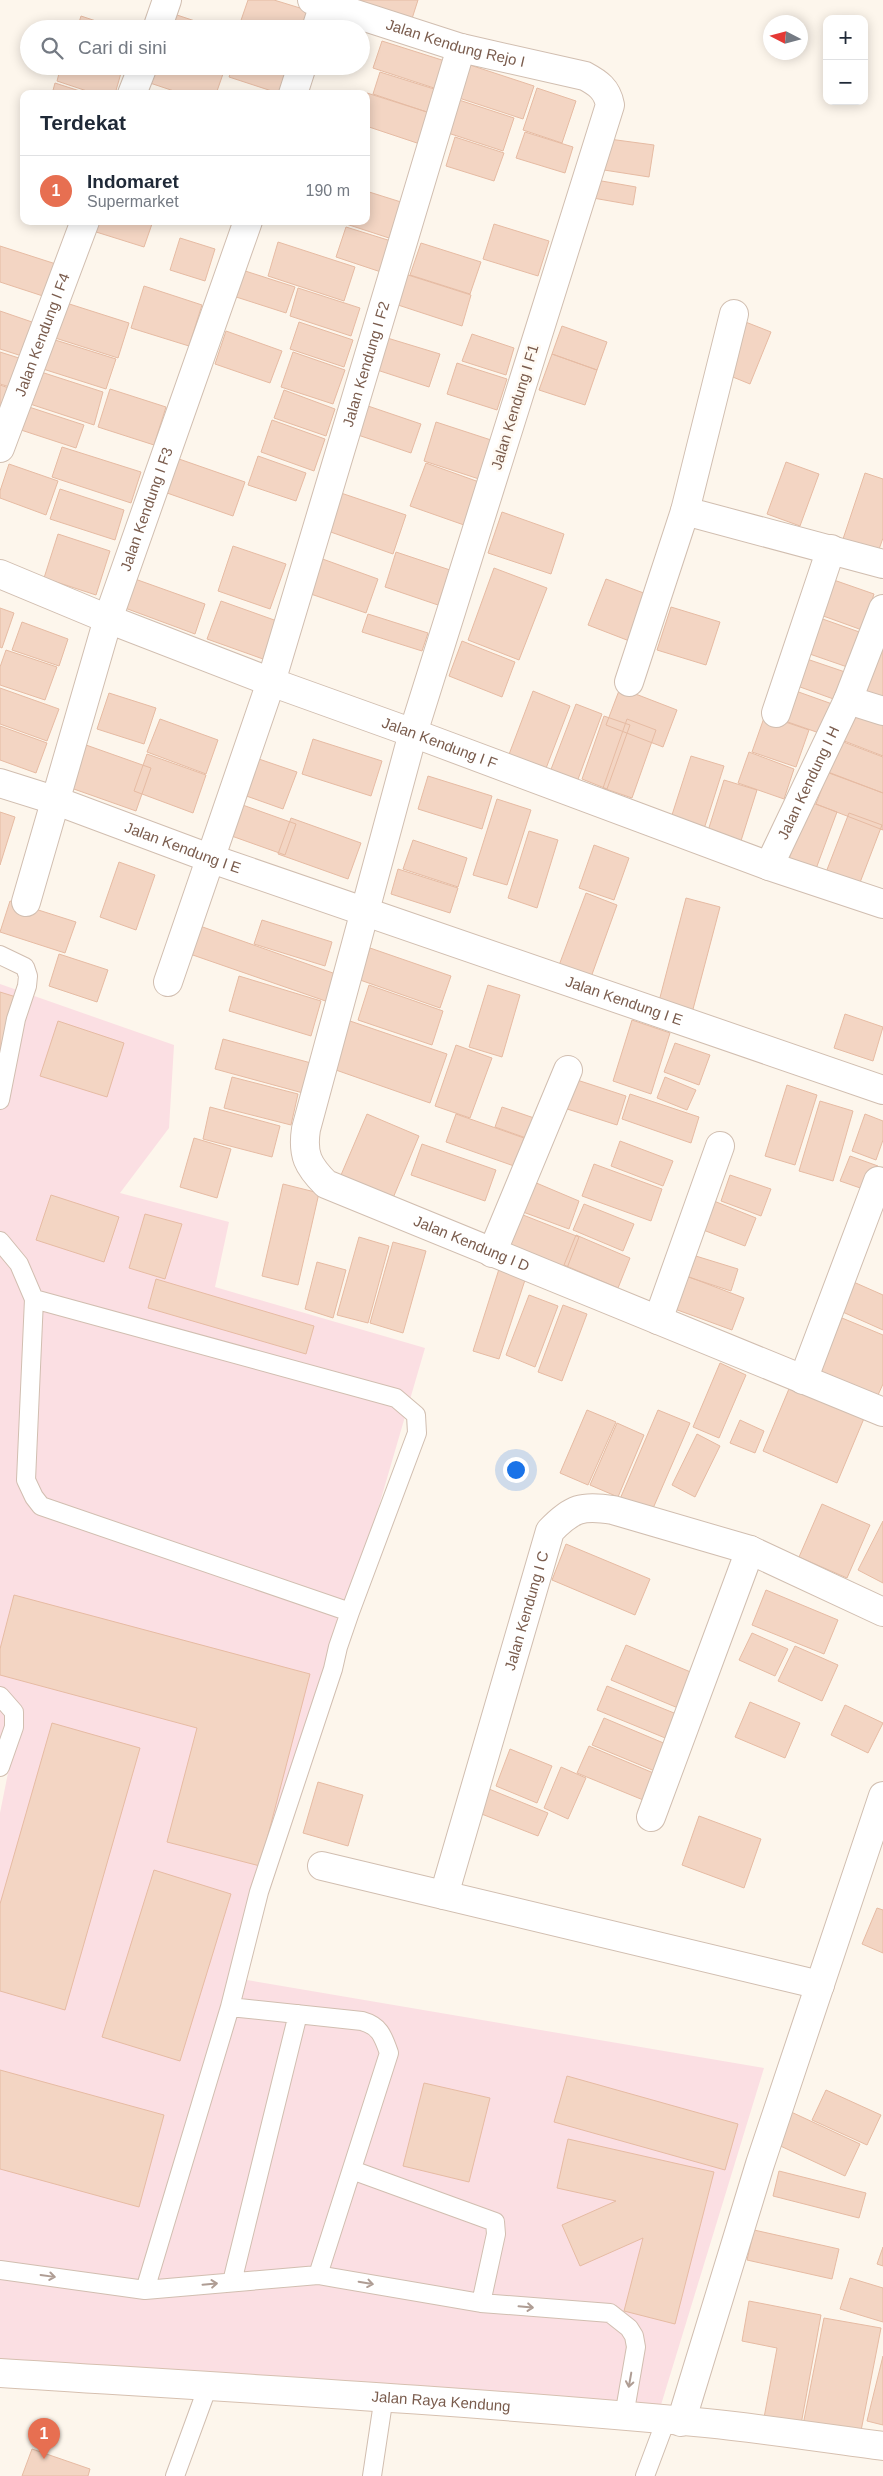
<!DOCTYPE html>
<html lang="id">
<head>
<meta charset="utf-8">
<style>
	:root { --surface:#fff; --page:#f2f2f3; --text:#1f2937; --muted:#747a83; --line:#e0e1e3; --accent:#e76f51 }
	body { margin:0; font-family:Arial,sans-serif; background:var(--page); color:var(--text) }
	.controls { position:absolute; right:15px; top:15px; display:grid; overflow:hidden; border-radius:10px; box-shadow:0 2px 12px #0003 }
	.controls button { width:45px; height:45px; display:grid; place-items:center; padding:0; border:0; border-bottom:1px solid var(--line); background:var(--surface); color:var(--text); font:25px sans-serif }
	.compass { position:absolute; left:763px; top:15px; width:45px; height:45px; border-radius:50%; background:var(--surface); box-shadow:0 2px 12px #0003; rotate:276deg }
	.you { position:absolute; left:515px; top:1469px; width:18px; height:18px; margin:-12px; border:4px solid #fff; border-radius:50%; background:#1a73e8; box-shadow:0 0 0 8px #1a73e833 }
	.badge { display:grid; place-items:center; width:32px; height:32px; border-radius:50%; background:var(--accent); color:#fff; font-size:16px; font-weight:700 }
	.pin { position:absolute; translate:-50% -41px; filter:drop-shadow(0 1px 2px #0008) }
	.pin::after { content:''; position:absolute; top:26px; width:18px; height:15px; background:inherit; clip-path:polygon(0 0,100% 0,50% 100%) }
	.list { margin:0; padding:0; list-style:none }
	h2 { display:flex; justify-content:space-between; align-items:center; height:65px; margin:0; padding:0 20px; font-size:21px }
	h2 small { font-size:16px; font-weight:400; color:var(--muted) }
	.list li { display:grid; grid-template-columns:32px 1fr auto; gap:15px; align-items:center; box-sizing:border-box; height:70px; padding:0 20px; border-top:1px solid var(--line) }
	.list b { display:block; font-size:19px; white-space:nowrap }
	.list p { margin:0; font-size:16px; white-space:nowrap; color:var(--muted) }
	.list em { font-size:16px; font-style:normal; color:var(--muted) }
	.icon { flex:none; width:28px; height:28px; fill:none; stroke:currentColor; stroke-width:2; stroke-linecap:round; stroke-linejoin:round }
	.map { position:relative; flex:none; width:883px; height:2476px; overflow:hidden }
	.search { position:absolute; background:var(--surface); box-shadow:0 2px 12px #0003; left:20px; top:20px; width:350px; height:55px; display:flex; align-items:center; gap:12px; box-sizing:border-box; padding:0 18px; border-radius:28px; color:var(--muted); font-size:19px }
	.panel { position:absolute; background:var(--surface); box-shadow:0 2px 12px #0003; left:20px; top:90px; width:350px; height:135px; border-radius:10px }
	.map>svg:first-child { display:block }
</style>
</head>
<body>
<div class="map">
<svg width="883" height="2476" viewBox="0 0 883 2476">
	<rect width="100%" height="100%" fill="#fdf6ec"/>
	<path fill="#fbdfe3" d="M0,984L174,1045L169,1128L120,1193L229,1222L215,1287L425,1348L241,1979L764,2068L657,2418L0,2365V1813L10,1763L0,1760Z"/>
	<path fill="#f3d5c3" stroke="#e6bba3" d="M248,0H274L313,12L308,29H238Z
		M337,0H418L409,28Z
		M171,13L219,29H166Z
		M81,16L120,29H77Z
		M382,41L445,61L437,89L373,68Z
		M470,65L534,86L523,119L459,98Z
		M61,66H123L115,94H96L57,81Z
		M148,66H210L224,71L216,94H183L144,81Z
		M233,66H295L281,94L229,77Z
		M380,72L434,89L427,112L373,94Z
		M55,83L89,94H52Z
		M537,88L576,101L562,143L523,130Z
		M367,93L430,113L420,144L366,126Z
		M459,100L514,118L503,151L448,133Z
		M525,132L573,147L565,173L516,158Z
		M455,137L504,153L494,181L446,166Z
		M609,139L654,145L649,177L604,170Z
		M596,180L636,187L633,205L593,198Z
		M366,191L401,202L389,238L337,221H366Z
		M96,221H153L144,247L93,231Z
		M494,224L549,241L538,276L483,259Z
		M346,227L391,241L381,272L336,257Z
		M180,238L215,249L205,281L170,270Z
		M278,242L355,267L344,301L268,276Z
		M421,243L481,262L470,294L410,275Z
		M0,246L59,265L49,298L0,282Z
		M239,269L295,287L286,313L230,295Z
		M405,274L471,295L462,326L395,304Z
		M144,286L202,305L189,346L131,328Z
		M298,288L360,308L351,336L290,316Z
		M60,301L129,323L118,358L49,336Z
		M0,311L35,323L25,357L0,349Z
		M743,321L771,332L750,384L723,373Z
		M299,322L353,340L344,367L290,349Z
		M562,326L607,342L597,370L552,354Z
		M226,331L282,351L270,383L215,364Z
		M472,334L514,348L506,375L462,361Z
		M384,337L440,354L429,387L374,369Z
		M52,339L116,359L106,389L43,369Z
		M0,352L22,359L13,388L0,384Z
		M293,352L345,370L333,404L281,387Z
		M552,354L597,370L585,405L539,390Z
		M457,363L507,379L497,410L447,394Z
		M38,371L103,392L94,425L27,403Z
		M0,385L12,389L0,421Z
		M110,389L166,407L154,445L98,427Z
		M284,390L335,409L326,436L274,418Z
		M368,406L421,424L411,453L358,435Z
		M29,407L84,425L76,448L21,430Z
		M272,420L325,439L314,471L261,452Z
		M436,422L491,440L479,479L424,461Z
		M62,447L141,472L131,503L52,477Z
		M258,456L306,473L296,501L248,485Z
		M179,459L245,482L233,516L167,493Z
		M786,462L819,474L800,526L767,514Z
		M426,463L479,482L464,525L410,506Z
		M9,464L58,481L46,515L0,498V491Z
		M865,473L883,479V538L877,555L842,542Z
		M60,489L124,510L115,540L50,519Z
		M338,492L406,515L393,554L325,530Z
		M502,512L564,534L551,574L488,553Z
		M58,534L110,551L96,595L44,578Z
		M233,546L286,564L270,609L218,591Z
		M396,552L450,570L438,605L385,587Z
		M317,557L378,579L366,613L305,592Z
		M494,568L547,588L519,660L468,640Z
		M828,578L874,594L862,630L815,613Z
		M135,579L205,604L195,634L125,608Z
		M606,579L649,595L632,642L588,625Z
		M221,601L277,621L263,659L207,639Z
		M671,607L720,622L706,665L657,650Z
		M0,608L14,613L2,648L0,647Z
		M368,614L428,633L422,651L362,632Z
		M817,617L865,634L853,669L804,652Z
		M22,622L68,639L59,666L12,650Z
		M462,641L515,662L502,697L449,676Z
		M878,648L883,650V699L862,691Z
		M6,650L57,667L45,700L0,685V667Z
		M798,656L848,673L839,701L789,683Z
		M0,688L59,709L47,741L0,724Z
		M620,688L677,710L663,747L606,725Z
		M793,690L835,705L825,735L782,720Z
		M533,691L570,706L545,771L508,757Z
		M109,693L156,708L144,744L97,729Z
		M576,704L602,714L577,782L550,772Z
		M851,705L883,718V756L839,739Z
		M765,715L809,730L796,767L752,752Z
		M604,716L630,725L607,789L582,779Z
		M160,719L218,740L206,774L147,752Z
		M627,719L656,730L632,798L603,788Z
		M0,726L47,743L36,773L0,760Z
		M313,739L382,761L371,796L302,774Z
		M841,741L883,757V793L829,773Z
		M86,745L151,768L136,811L71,788Z
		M749,752L794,769L784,799L738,783Z
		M147,754L206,775L193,813L134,791Z
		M250,756L297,772L283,809L238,793Z
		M691,756L724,766L704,829L671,818Z
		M828,772L883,793V830L816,804Z
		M428,776L492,796L482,829L418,809Z
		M724,780L757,790L740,844L707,834Z
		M497,799L531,810L507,885L473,875Z
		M810,802L837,812L813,877L786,867Z
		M237,803L296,824L285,855L226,834Z
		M0,812L15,817L0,865Z
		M849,813L882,825L856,893L823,880Z
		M291,818L361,843L348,879L278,854Z
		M529,831L558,840L537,908L508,898Z
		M413,840L467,858L458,887L403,869Z
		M594,845L629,858L614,900L579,888Z
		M119,862L155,875L136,930L100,917Z
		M398,869L458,888L450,913L391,894Z
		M586,893L617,905L590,980L558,968Z
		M686,898L720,907L692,1013L658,1005Z
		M10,901L76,922L65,953L0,932Z
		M262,920L332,942L325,966L254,944Z
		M197,925L347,978L337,1005L187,953Z
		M370,948L451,976L440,1008L360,980Z
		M59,954L108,970L97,1002L49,986Z
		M239,976L321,1001L311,1036L229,1011Z
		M369,985L443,1011L432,1045L358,1020Z
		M488,985L520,995L502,1057L469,1047Z
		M0,992L16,997L0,1052Z
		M845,1014L883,1027L873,1061L834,1048Z
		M632,1020L670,1033L651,1094L613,1081Z
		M58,1021L124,1043L107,1097L40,1076Z
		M350,1021L447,1054L430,1103L333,1069Z
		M223,1039L311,1063L303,1093L215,1069Z
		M675,1043L710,1055L699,1085L664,1072Z
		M456,1045L492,1058L470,1118L435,1106Z
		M232,1077L298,1094L291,1125L224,1108Z
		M665,1077L696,1090L687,1110L657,1098Z
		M571,1078L626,1096L617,1125L561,1107Z
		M787,1085L817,1095L795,1165L765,1156Z
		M630,1094L699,1117L691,1143L622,1119Z
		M820,1101L853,1111L833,1181L799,1171Z
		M210,1107L280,1126L272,1157L203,1139Z
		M502,1107L537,1119L529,1139L495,1127Z
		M367,1114L419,1136L393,1198L341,1175Z
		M456,1114L524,1138L514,1166L446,1142Z
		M865,1114L883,1121V1140L876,1160L852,1151Z
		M194,1138L231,1149L217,1198L180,1187Z
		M620,1141L673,1161L663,1186L611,1166Z
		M422,1144L496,1170L485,1201L411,1175Z
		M850,1156L878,1166L869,1191L840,1181Z
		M594,1164L662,1189L651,1221L582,1196Z
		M730,1175L771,1189L761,1216L721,1201Z
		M534,1182L579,1201L569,1229L523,1212Z
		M283,1184L319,1193L298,1285L262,1276Z
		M51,1195L119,1217L104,1262L36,1240Z
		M709,1199L756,1218L745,1246L698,1228Z
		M584,1204L634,1224L623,1251L573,1230Z
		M518,1213L579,1237L567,1268L506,1243Z
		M145,1214L182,1224L165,1279L129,1268Z
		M576,1235L630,1258L618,1288L564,1265Z
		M359,1237L389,1246L368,1323L337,1315Z
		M393,1242L426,1251L403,1333L370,1323Z
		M686,1253L738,1269L731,1291L679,1274Z
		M317,1262L346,1270L333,1318L305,1309Z
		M499,1269L526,1277L499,1359L473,1351Z
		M684,1275L744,1298L732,1330L672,1308Z
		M156,1279L314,1326L306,1354L148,1308Z
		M849,1280L883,1295V1330L836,1309Z
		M529,1295L558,1306L535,1367L506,1355Z
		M563,1305L587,1314L562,1381L538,1372Z
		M842,1318L883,1335V1384L878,1395L820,1371Z
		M720,1363L746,1375L719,1438L693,1427Z
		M791,1384L865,1416L837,1483L763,1451Z
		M587,1410L616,1422L588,1485L560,1473Z
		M658,1410L690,1423L651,1513L620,1499Z
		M740,1420L764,1431L755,1453L730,1443Z
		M617,1423L644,1435L618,1497L590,1485Z
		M697,1434L720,1446L695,1497L672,1485Z
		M822,1504L870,1525L847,1578L799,1557Z
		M883,1521V1583L858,1570Z
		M566,1544L650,1579L635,1615L552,1580Z
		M766,1590L838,1620L824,1654L752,1625Z
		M14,1595L310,1674L260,1866L167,1842L197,1728L0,1675V1649Z
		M752,1633L788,1649L775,1676L739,1660Z
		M626,1645L693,1673L678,1708L611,1680Z
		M795,1646L838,1665L822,1701L778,1681Z
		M607,1686L684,1717L675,1742L597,1710Z
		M750,1702L800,1723L785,1758L735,1737Z
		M845,1705L883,1723L868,1753L831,1735Z
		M604,1718L673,1747L662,1774L592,1745Z
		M52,1723L140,1748L65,2010L0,1991V1904Z
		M589,1746L663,1777L653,1804L577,1773Z
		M510,1749L552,1766L537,1803L496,1786Z
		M561,1767L586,1778L568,1819L544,1808Z
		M318,1782L363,1795L348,1846L303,1833Z
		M489,1789L548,1813L538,1836L479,1813Z
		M699,1816L761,1839L744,1888L682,1865Z
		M154,1870L231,1894L180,2061L102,2037Z
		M877,1908L883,1910V1953L862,1944Z
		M0,2070L164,2115L139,2207L0,2169Z
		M567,2076L738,2124L725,2170L554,2122Z
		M424,2083L490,2098L469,2182L403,2166Z
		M826,2090L881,2115L867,2145L812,2120Z
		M789,2111L860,2144L845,2176L774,2143Z
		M568,2139L714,2172L675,2324L624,2311L643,2238L580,2266L562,2225L616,2201L557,2188Z
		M779,2171L866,2193L859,2218L773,2196Z
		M754,2230L839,2249L832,2279L747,2260Z
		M883,2247V2266L877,2264Z
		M850,2278L883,2288V2322L840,2309Z
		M749,2301L821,2315L800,2430L763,2423L777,2348L742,2341Z
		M824,2318L881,2328L860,2436L803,2425Z
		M883,2356V2425L867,2421Z
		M32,2449L90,2469L88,2476H22Z"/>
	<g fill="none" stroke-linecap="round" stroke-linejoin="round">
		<g stroke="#d1beb0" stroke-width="20">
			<path id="service" d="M0,955L25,967L28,976L27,986L16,1019L0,1100
				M0,1241L19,1264L34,1299L26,1480L34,1497L41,1506L350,1612
				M34,1299L396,1398L416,1415L417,1433L350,1612L338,1647L333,1669L259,1892L230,2007L362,2021C380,2026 383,2036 389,2053L318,2275
				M0,1696L14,1712V1727L0,1767
				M352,2170L495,2222L496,2234L481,2303
				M0,2270L145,2290L318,2275L481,2303L610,2313L629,2328L634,2336L636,2347L624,2416
				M232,2282L298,2014
				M145,2290L230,2007
				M175,2476L208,2386
				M372,2476L384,2396
				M645,2476L666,2420"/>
		</g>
		<g stroke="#d1beb0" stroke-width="30">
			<g id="minor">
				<path id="s1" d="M312,0L461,48L585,76C598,83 607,89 610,105L413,733L306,1129C302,1155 308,1166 326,1184L883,1412"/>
				<path d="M157,29L167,0"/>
				<path d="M316,29L324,4"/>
				<path d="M132,94L143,66"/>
				<path d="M293,94L302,66"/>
				<path d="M734,314L685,511L883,564"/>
				<path id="s2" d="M0,448L85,221"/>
				<path id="s3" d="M0,574L108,619L271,682L413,733L769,866L883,904"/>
				<path d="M629,682L685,511"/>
				<path d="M848,700L883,711"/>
				<path d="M776,713L831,549"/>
				<path id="s4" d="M0,783L54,800L212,859L883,1090"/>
				<path id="s5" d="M769,866L848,700L883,609"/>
				<path id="s6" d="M26,902L108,619L248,221"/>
				<path id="s7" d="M168,982L271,682L461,48"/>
				<path d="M492,1253L568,1070"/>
				<path d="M658,1320L720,1146"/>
				<path d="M803,1380L878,1181"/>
				<path d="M651,1817L750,1550"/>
				<path d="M322,1866L820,1985"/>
				<path id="s8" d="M444,1895L550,1531C572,1508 582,1505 613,1510L750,1550L883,1612"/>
				<path d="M681,2422L760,2164L883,1796"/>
			</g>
		</g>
		<g stroke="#d6c0b0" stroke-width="30">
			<g id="secondary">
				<path id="s9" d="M0,2373C236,2388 471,2401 706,2423C765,2429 824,2438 883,2446"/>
			</g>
		</g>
		<use href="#service" stroke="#fff" stroke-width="18"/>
		<use href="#minor" stroke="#fff" stroke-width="28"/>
		<use href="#secondary" stroke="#fff" stroke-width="28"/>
	</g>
	<defs><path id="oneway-shaft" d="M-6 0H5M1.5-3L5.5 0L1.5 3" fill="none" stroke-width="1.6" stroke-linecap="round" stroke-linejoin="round" transform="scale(1.25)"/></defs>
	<g stroke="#af9d94">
		<use href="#oneway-shaft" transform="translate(48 2276) rotate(8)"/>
		<use href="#oneway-shaft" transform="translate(366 2283) rotate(10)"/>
		<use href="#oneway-shaft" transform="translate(210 2284) rotate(-5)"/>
		<use href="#oneway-shaft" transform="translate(526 2307) rotate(5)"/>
		<use href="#oneway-shaft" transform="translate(630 2380) rotate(100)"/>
	</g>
	<g text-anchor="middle" stroke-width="5" stroke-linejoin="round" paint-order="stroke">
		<g font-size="15" fill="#7a5c4d" stroke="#fffaf3">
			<text dy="5" stroke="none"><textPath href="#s1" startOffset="150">Jalan Kendung Rejo I</textPath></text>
			<text dy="5" stroke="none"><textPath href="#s2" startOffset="121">Jalan Kendung I F4</textPath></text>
			<text dy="5" stroke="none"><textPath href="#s7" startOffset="649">Jalan Kendung I F2</textPath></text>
			<text transform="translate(515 407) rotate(-73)" y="5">Jalan Kendung I F1</text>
			<text dy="5" stroke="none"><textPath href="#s6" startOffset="411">Jalan Kendung I F3</textPath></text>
			<text dy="5" stroke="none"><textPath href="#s3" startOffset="471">Jalan Kendung I F</textPath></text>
			<text dy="5" stroke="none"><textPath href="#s5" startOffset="92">Jalan Kendung I H</textPath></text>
			<text dy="5" stroke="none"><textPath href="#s4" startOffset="194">Jalan Kendung I E</textPath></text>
			<text dy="5" stroke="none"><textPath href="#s4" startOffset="661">Jalan Kendung I E</textPath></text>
			<text dy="5" stroke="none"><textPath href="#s1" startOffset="1611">Jalan Kendung I D</textPath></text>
			<text dy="5" stroke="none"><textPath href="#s8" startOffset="296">Jalan Kendung I C</textPath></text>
			<text dy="5" stroke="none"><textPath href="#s9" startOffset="442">Jalan Raya Kendung</textPath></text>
		</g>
	</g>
</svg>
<div class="controls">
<button>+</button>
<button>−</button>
</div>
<svg class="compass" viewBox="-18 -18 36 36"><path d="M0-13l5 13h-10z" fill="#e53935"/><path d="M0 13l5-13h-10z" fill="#747a83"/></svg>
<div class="you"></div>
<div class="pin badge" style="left:44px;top:2459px">1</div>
<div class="search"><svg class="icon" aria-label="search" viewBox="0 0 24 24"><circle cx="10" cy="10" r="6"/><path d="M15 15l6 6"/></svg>Cari di sini</div>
<section class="panel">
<h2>Terdekat<small></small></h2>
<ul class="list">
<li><span class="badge">1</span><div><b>Indomaret</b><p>Supermarket</p></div><em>190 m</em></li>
</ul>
</section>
</div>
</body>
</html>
